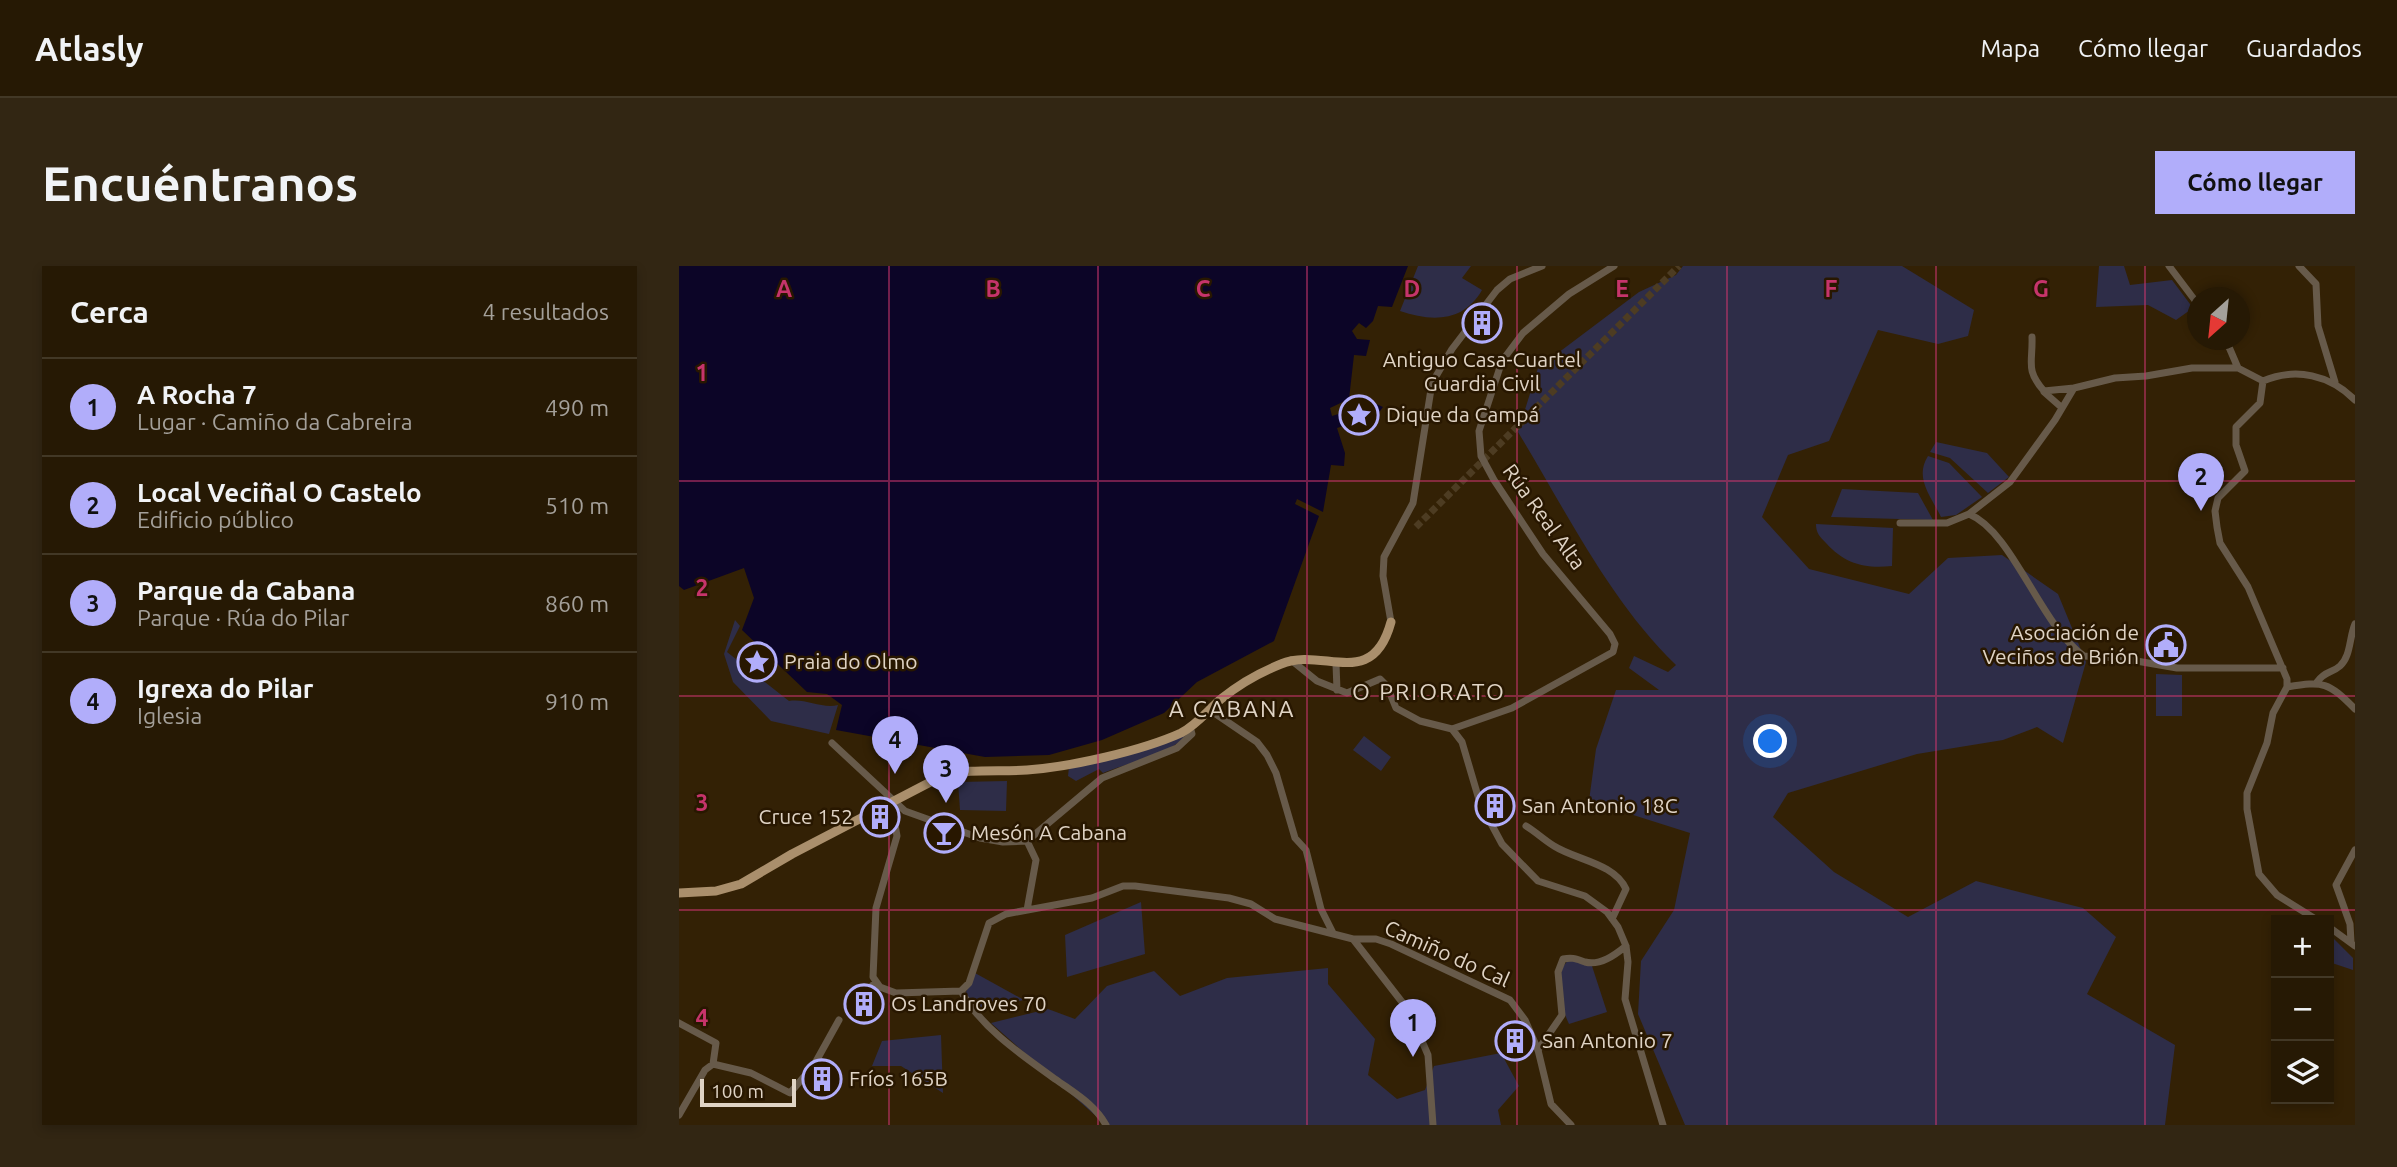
<!DOCTYPE html>
<html lang="es">
<head>
<meta charset="utf-8">
<style>
	:root { --surface:#261904; --page:#322613; --text:#f1f3f6; --muted:#a4a09a; --line:#423826; --accent:#b1adfa }
	body { margin:0; font-family:Ubuntu,sans-serif; background:var(--page); color:var(--text) }
	.controls { position:absolute; right:21px; bottom:21px; display:grid; overflow:hidden; border-radius:0px; box-shadow:0 4px 10px #0003 }
	.controls button { width:63px; height:63px; display:grid; place-items:center; padding:0; border:0; border-bottom:2px solid var(--line); background:var(--surface); color:var(--text); font:35px sans-serif }
	.compass { position:absolute; left:1508px; top:21px; width:63px; height:63px; border-radius:50%; background:var(--surface); box-shadow:0 4px 10px #0003; rotate:207deg }
	.scale { position:absolute; left:21px; bottom:18px; width:96px; box-sizing:border-box; padding-left:7px; border:4px solid #e0d4c5; border-top:0; font-size:19px; line-height:24px; white-space:nowrap; color:#e0d4c5; -webkit-text-stroke:5px #281700; paint-order:stroke }
	.you { position:absolute; left:1092px; top:476px; width:24px; height:24px; margin:-18px; border:5px solid #fff; border-radius:50%; background:#1a73e8; box-shadow:0 0 0 10px #1a73e833 }
	.badge { display:grid; place-items:center; width:46px; height:46px; border-radius:50%; background:var(--accent); color:#111; font-size:23px; font-weight:700 }
	.pin { position:absolute; translate:-50% -58px; filter:drop-shadow(0 2px 4px #0008) }
	.pin::after { content:''; position:absolute; top:37px; width:24px; height:21px; background:inherit; clip-path:polygon(0 0,100% 0,50% 100%) }
	.list { margin:0; padding:0; list-style:none }
	h2 { display:flex; justify-content:space-between; align-items:center; height:91px; margin:0; padding:0 28px; font-size:30px }
	h2 small { font-size:23px; font-weight:400; color:var(--muted) }
	.list li { display:grid; grid-template-columns:46px 1fr auto; gap:21px; align-items:center; box-sizing:border-box; height:98px; padding:0 28px; border-top:2px solid var(--line) }
	.list b { display:block; font-size:26px; white-space:nowrap }
	.list p { margin:0; font-size:23px; white-space:nowrap; color:var(--muted) }
	.list em { font-size:23px; font-style:normal; color:var(--muted) }
	.icon { flex:none; width:38px; height:38px; fill:none; stroke:currentColor; stroke-width:2; stroke-linecap:round; stroke-linejoin:round }
	.map { position:relative; flex:none; width:1676px; height:859px; overflow:hidden; border-radius:0px }
	header { display:flex; align-items:center; gap:42px; box-sizing:border-box; height:98px; padding:0 35px; background:var(--surface); border-bottom:2px solid var(--line) }
	header strong { font-size:33px }
	nav { display:flex; gap:38px; margin-inline-start:auto; font-size:24px }
	.intro { display:flex; align-items:center; justify-content:space-between; box-sizing:border-box; height:168px; padding:0 42px }
	h1 { margin:0; font-size:49px }
	.button { padding:18px 32px; border-radius:0px; background:var(--accent); color:#111; font-size:24px; font-weight:700 }
	main { display:flex; gap:42px; padding:0 42px }
	aside { flex:1; background:var(--surface); border-radius:0px; box-shadow:0 4px 10px #0003 }
	.map>svg:first-child { display:block }
</style>
</head>
<body>
<header>
<strong>Atlasly</strong>
<nav><a>Mapa</a><a>Cómo llegar</a><a>Guardados</a></nav>
</header>
<div class="intro"><h1>Encuéntranos</h1><a class="button">Cómo llegar</a></div>
<main>
<aside>
<h2>Cerca<small>4 resultados</small></h2>
<ul class="list">
<li><span class="badge">1</span><div><b>A Rocha 7</b><p>Lugar · Camiño da Cabreira</p></div><em>490 m</em></li>
<li><span class="badge">2</span><div><b>Local Veciñal O Castelo</b><p>Edificio público</p></div><em>510 m</em></li>
<li><span class="badge">3</span><div><b>Parque da Cabana</b><p>Parque · Rúa do Pilar</p></div><em>860 m</em></li>
<li><span class="badge">4</span><div><b>Igrexa do Pilar</b><p>Iglesia</p></div><em>910 m</em></li>
</ul>
</aside>
<div class="map">
<svg width="1676" height="859" viewBox="0 0 1676 859">
	<rect width="100%" height="100%" fill="#332105"/>
	<path fill="#2e2d48" d="M739,0H792L783,12L803,24C785,56 753,56 721,45Z
		M1004,0H1223L1295,44L1289,70L1259,78L1199,64L1150,175L1109,189L1083,251L1130,303L1230,328L1269,292L1323,289L1379,328L1407,396L1384,477L1358,461L1324,474L1238,488L1109,527L1094,551L1155,606L1229,651L1297,615L1404,642L1437,671L1408,728L1496,779L1486,859H1006L959,748L962,695L995,644L1011,567L910,535L917,483L937,424H980L950,402L955,390L989,406L997,399C930,334 887,245 839,166L859,102L960,26L997,9Z
		M1420,0H1445L1451,19L1493,14L1514,42L1497,54L1469,39L1417,41Z
		M1257,176L1308,187L1330,211L1309,227L1271,192L1251,186Z
		M1249,190L1270,197L1303,231L1277,249L1262,251C1252,230 1235,212 1249,190Z
		M1163,223L1239,227L1254,254L1152,251Z
		M1137,258L1214,262L1213,300C1186,303 1166,298 1147,277C1141,271 1137,267 1137,258Z
		M56,354L61,360L48,386L110,435C126,432 143,443 159,439L150,468L92,455L54,416L45,388Z
		M1477,408L1503,409V450H1477Z
		M507,469C495,487 445,498 424,507L420,503L397,515L389,510L390,501Z
		M685,470L712,491L702,505L674,484Z
		M328,515L327,545L281,544L279,516Z
		M462,636L466,688L388,711L386,669Z
		M1650,668L1674,692V704L1650,696Z
		M890,694L913,700L928,746L890,758C882,742 874,705 890,694Z
		M649,702V718L696,773L689,809L718,833L746,824L755,800L822,787L840,820L819,844L822,859H427L312,757L369,743L396,753L428,720L475,705L501,730L548,712Z
		M296,707L345,734L299,744L286,728Z
		M262,769L264,827L222,800H193L203,775Z"/>
	<path fill="#0c0527" d="M0,0H729L713,41L699,40L694,55L687,62L680,57L673,65L678,73L691,74L687,90L675,89L670,133L651,142L653,150L695,137L704,141L698,149L658,162L666,187L665,200L652,199L644,246L618,233L616,238L640,250L595,375L518,416L485,447L423,474L370,489L306,491L157,464L163,439L148,428L128,426L63,364L75,332L65,302L5,324L0,320Z"/>
	<g fill="none" stroke-linecap="round" stroke-linejoin="round">
		<path stroke="#4d3c22" stroke-width="7" stroke-dasharray="7 3.5" stroke-linecap="butt" d="M737,261L1000,0"/>
		<path stroke="#675a4a" stroke-width="7" d="M1490,0L1518,37
			M1620,0L1637,18L1639,60L1656,116
			M1353,71C1354,97 1346,103 1365,125L1395,122
			M1547,74L1559,102L1584,115
			M1584,115L1581,137L1557,161V179L1566,205L1539,232L1536,245L1538,261L1541,277L1569,321L1608,413V421L1594,447L1588,477L1568,527V543L1580,608L1598,629L1638,654
			M1584,115C1617,101 1651,109 1676,134
			M1365,126L1382,141
			M1290,248L1331,216L1376,154L1395,122L1436,112L1467,110L1513,102H1559
			M1221,257H1268L1290,248C1334,266 1361,359 1405,390L1440,392L1498,402H1604
			M712,356L704,310L705,291L734,237L753,117L773,83L818,24L831,13L863,0
			M612,394L638,415L668,427L701,413L708,420L717,442L741,455L773,463L783,476L801,537L823,578L859,615L906,630L928,646L939,661L947,680L949,696L946,733L984,859
			M657,398L658,424
			M1638,416C1647,404 1652,408 1661,400C1672,390 1670,372 1676,358
			M1608,421C1645,415 1649,416 1676,443
			M531,444L578,476L588,489L597,507L616,572L627,584L642,643L654,667
			M773,463L833,442L934,386L936,378L931,368L864,288L815,214L802,190L800,165L823,95L844,67L890,28L935,0
			M153,477L226,545L301,572L324,576L348,575L423,512L498,482L513,468L511,461
			M212,537L218,570L197,642L194,711L201,721L217,727L282,725
			M847,560C857,566 865,574 875,580C897,594 935,597 947,623L933,653
			M348,575L357,594L348,644
			M1650,661L1676,680
			M674,673H697L712,678L831,734L846,754L859,784L872,838L892,859
			M1672,676L1671,658L1657,619L1676,584
			M282,725L290,717L310,657L327,648L413,632L444,620H456L550,632L572,638L596,653L674,673L730,745L749,789L754,859
			M282,725C303,763 344,790 379,815C397,828 416,839 427,859
			M176,735L196,717
			M0,757L37,777L34,798
			M859,784L883,749L879,706L884,693C894,691 897,693 906,696C921,700 936,689 947,680
			M0,849L26,804L34,798L72,807L111,827L135,799L160,754"/>
		<path stroke="#aa8f6c" stroke-width="9" d="M0,627L37,625L62,618L113,588L263,510C291,502 319,506 348,504C391,501 462,485 502,467C518,459 529,444 542,433C559,419 582,406 602,398C644,380 693,426 712,356"/>
	</g>
	<path fill="none" stroke="#c6346b" stroke-width="2" stroke-opacity="0.55" d="M210,0V859M419,0V859M628,0V859M838,0V859M1048,0V859M1257,0V859M1466,0V859M0,215H1676M0,430H1676M0,644H1676"/>
	<defs>
		<g id="building-ring" transform="scale(2.0125)"><circle r="9.5" fill="#281700" stroke="#b1adfa" stroke-width="1.5"/><path d="M-4-6H4V6H1V3H-1V6H-4ZM-2.5-4.3h1.7v1.8h-1.7ZM.8-4.3h1.7v1.8H.8ZM-2.5-1h1.7V.8h-1.7ZM.8-1h1.7V.8H.8Z" fill="#b1adfa"/></g>
		<g id="sight-ring" transform="scale(2.0125)"><circle r="9.5" fill="#281700" stroke="#b1adfa" stroke-width="1.5"/><path d="M0-6L1.8-2.2L6-1.7L2.9 1.2L3.7 5.4L0 3.3L-3.7 5.4L-2.9 1.2L-6-1.7L-1.8-2.2Z" fill="#b1adfa"/></g>
		<g id="civic-ring" transform="scale(2.0125)"><circle r="9.5" fill="#281700" stroke="#b1adfa" stroke-width="1.5"/><path d="M-.6-6.5H3V-4.5H.6V-3L4-1V1h2V6H-6V1h2V-1L-.6-3ZM-1.2 2.5V6h2.4V2.5Z" fill="#b1adfa"/></g>
		<g id="bar-ring" transform="scale(2.0125)"><circle r="9.5" fill="#281700" stroke="#b1adfa" stroke-width="1.5"/><path d="M-6-5H6L.8 .8V4.5H3.5V6h-7V4.5H-.8V.8Z" fill="#b1adfa"/></g>
	</defs>
	<g fill-rule="evenodd">
		<use href="#building-ring" x="803" y="57"/>
		<use href="#sight-ring" x="680" y="149"/>
		<use href="#civic-ring" x="1487" y="379"/>
		<use href="#sight-ring" x="78" y="396"/>
		<use href="#building-ring" x="816" y="540"/>
		<use href="#building-ring" x="201" y="551"/>
		<use href="#bar-ring" x="265" y="567"/>
		<use href="#building-ring" x="185" y="738"/>
		<use href="#building-ring" x="836" y="775"/>
		<use href="#building-ring" x="143" y="813"/>
	</g>
	<g text-anchor="middle" stroke-width="5" stroke-linejoin="round" paint-order="stroke">
		<g font-size="21" fill="#e0d4c5" stroke="#281700" text-anchor="start">
			<text x="803" y="101" text-anchor="middle">Antiguo Casa-Cuartel<tspan x="803" dy="24">Guardia Civil</tspan></text>
			<text x="707" y="156">Dique da Campá</text>
			<text x="1460" y="374" text-anchor="end">Asociación de<tspan x="1460" dy="24">Veciños de Brión</tspan></text>
			<text x="105" y="403">Praia do Olmo</text>
			<text x="843" y="547">San Antonio 18C</text>
			<text x="174" y="558" text-anchor="end">Cruce 152</text>
			<text x="292" y="574">Mesón A Cabana</text>
			<text x="212" y="745">Os Landroves 70</text>
			<text x="863" y="782">San Antonio 7</text>
			<text x="170" y="820">Fríos 165B</text>
		</g>
		<g font-size="21" fill="#e0d4c5" stroke="#281700">
			<text transform="translate(865 251) rotate(54)" y="7">Rúa Real Alta</text>
			<text transform="translate(768 688) rotate(24)" y="7">Camiño do Cal</text>
		</g>
		<g font-size="23" letter-spacing="2" fill="#e0d4c5" stroke="#281700">
			<text x="750" y="434">O PRIORATO</text>
			<text x="553" y="451">A CABANA</text>
		</g>
	</g>
	<g font-size="23" text-anchor="middle" font-weight="bold" fill="#c6346b" stroke="#281700" stroke-width="5" stroke-linejoin="round" paint-order="stroke">
		<text x="105" y="31">A</text>
		<text x="314" y="31">B</text>
		<text x="524" y="31">C</text>
		<text x="733" y="31">D</text>
		<text x="943" y="31">E</text>
		<text x="1152" y="31">F</text>
		<text x="1362" y="31">G</text>
		<text x="23" y="115">1</text>
		<text x="23" y="330">2</text>
		<text x="23" y="545">3</text>
		<text x="23" y="760">4</text>
	</g>
</svg>
<div class="controls">
<button>+</button>
<button>−</button>
<button><svg class="icon" aria-label="layers" viewBox="0 0 24 24"><path d="M12 4l9 5-9 5-9-5zM3 14l9 5 9-5"/></svg></button>
</div>
<svg class="compass" viewBox="-18 -18 36 36"><path d="M0-13l5 13h-10z" fill="#e53935"/><path d="M0 13l5-13h-10z" fill="#a4a09a"/></svg>
<div class="scale">100 m</div>
<div class="you"></div>
<div class="pin badge" style="left:734px;top:791px">1</div>
<div class="pin badge" style="left:1522px;top:245px">2</div>
<div class="pin badge" style="left:267px;top:537px">3</div>
<div class="pin badge" style="left:216px;top:508px">4</div>
</div>
</main>
</body>
</html>
